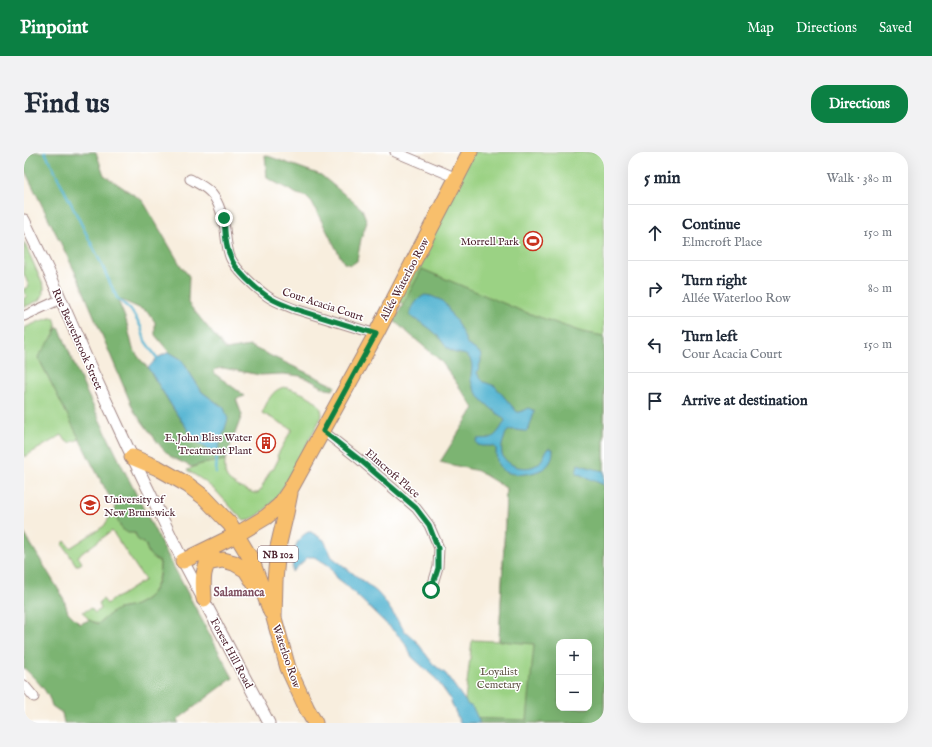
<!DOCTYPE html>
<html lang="en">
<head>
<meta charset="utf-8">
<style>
	:root { --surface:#fff; --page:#f2f2f3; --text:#1f2937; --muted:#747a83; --line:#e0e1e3; --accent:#0b8043 }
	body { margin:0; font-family:"IM FELL English",serif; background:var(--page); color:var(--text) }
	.controls { position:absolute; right:12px; bottom:12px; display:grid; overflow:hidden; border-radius:8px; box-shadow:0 4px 16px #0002 }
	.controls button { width:36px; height:36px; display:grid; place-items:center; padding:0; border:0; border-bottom:1px solid var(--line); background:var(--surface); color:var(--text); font:20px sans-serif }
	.stop { position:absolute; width:12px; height:12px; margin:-9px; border:3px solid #0b8043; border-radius:50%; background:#fff }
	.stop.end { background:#0b8043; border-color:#fff; box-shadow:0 1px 4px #0008 }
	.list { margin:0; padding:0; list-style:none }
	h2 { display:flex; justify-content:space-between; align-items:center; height:52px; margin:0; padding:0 16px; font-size:17px }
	h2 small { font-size:13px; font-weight:400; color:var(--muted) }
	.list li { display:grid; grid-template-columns:26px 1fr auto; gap:12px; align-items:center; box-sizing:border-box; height:56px; padding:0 16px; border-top:1px solid var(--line) }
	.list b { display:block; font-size:15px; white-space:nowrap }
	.list p { margin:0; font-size:13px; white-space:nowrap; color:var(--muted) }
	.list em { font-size:13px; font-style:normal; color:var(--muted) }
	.icon { flex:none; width:22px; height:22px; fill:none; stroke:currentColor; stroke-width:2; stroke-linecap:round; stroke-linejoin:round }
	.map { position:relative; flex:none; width:580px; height:571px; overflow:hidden; border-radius:16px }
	header { display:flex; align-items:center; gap:24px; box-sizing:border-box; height:56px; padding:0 20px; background:var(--accent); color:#fff }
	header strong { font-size:19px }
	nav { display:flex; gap:22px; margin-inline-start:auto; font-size:14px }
	.intro { display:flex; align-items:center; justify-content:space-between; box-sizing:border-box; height:96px; padding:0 24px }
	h1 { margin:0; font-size:28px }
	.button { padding:10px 18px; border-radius:16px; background:var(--accent); color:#fff; font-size:14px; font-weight:700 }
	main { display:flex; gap:24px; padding:0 24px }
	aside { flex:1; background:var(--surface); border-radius:16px; box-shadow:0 4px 16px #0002 }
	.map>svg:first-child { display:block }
</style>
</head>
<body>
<header>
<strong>Pinpoint</strong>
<nav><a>Map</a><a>Directions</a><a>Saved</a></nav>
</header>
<div class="intro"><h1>Find us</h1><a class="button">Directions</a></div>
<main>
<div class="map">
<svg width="580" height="571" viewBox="0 0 580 571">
	<rect width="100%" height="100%" fill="#fff"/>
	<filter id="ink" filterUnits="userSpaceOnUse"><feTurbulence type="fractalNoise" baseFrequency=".025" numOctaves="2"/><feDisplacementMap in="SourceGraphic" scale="8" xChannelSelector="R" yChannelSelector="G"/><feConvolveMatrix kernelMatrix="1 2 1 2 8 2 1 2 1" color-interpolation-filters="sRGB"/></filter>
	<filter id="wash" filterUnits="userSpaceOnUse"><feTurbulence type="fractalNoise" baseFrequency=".012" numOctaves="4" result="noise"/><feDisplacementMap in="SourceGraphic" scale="16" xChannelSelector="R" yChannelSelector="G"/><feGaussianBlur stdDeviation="0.9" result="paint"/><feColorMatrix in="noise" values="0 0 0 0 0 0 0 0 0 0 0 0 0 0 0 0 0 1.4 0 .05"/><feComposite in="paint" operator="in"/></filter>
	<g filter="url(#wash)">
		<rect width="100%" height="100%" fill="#f8eede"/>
		<path fill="#9bd284" stroke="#727858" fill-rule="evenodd" d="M446,0H580V571H442L439,566L448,488L475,489L481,373L485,266L387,158L370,147ZM535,490H565V556H535Z
			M0,90L20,135V138H19L18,140L20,141L16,148L0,155V146L3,144L0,140V137L5,134L0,122Z
			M26,166H30C38,180 22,195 14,205L56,287L45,291L42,289L38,283L0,305V176L16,169Z
			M260,235C270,238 287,243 294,252C297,255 298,260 298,264C291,278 283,291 276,305C264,327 247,364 220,369L216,365L193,340L180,329L163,318L177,312L201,308C201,313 200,319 202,324C205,332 222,338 230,341H234L236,339L247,317L249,318L255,306L253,304L268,277L238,261C243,251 247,238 260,235Z
			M92,355L115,388L122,393C124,403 127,405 136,410C135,434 130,446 106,455C102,456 98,456 94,457C87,461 80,467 74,472L65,468L59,460L67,456L71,461L77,457L75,452L76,449L79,447L83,452L89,447L96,444L121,428L88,379L54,404L58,411L55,413H52L39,393V391L41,389L46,396L80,374Z"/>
		<path fill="#7cb472" stroke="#636a4e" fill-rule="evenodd" d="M0,0H72L80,23L119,49L157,114L165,124L164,151L202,198L226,194L311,234L309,238L302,237L286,228L276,224L259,222L236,223L199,216L192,217L190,219L191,222L221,244L212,247L218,263L201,308L177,312L168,315L147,305L138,296L110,259L54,126L0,17ZM93,146L124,160L131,170V183L145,200L157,207L178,240L200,256L172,289L154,264L124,216L116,207L109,197L102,168Z
			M241,3L297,23L338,57L343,70L337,87L333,109L327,113L320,111L316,104L288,51L281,44L273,42L243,26Z
			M398,117L498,159L558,180L580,184V571H442L439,566L503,568L510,492L475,489L481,373L482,336L454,319L416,310L450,256L417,209L370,169ZM535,490H565V556H535Z
			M35,175C44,196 52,218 62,239C107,336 158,431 209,526L153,568L155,571H40L38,561L28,554C25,539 11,527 0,516V381L39,445L44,460L56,472L65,468L74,472C80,467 87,460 94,457C98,456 102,456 106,455C130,446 136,434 136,410C127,405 124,403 122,393L114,388L111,381H104L98,377L90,362L91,355L67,310L14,205L30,183L32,177Z"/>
		<path fill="#53b4d1" stroke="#4e6a7e" d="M401,143L407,144L417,148L422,153L428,164L432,168L444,193L455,200L457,203V209L453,221L456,226L460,230L471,234L493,260H496L505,256L510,259V261L505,277L503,279C497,280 490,276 484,279C481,281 481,284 480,287C478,292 477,297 478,302C483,316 505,320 515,311C519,307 521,302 523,297L525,296L529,297C529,303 528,309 523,314C514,323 482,327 475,314C472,309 472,302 472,296L469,294H458L454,293L452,290L453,287C458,286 462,287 466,286C472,285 479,273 481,268C469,257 451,246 447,229C446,222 450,214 446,207C442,200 433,203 427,199C422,197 416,185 411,181C404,174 395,170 388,165L386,163C387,155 394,146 401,143Z
			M145,200L157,207L178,240L200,256L204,267L193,301L184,298L172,289L154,264L124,216L133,206Z
			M554,312L566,316L580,319V333L552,321Z
			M284,380H287L300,388L308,405L353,440L360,448L381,479L393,490L409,512L422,522L444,553L447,554L450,558L456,571H436L425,545L412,527L388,505L379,488L322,433L313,426L305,414L301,411L290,405H284L268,420C269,405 269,388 284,380Z"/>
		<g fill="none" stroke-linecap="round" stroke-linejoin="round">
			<path stroke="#53b4d1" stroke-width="2.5" d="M21,0L75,107L93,146L107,158L117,175L121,189L133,206
				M192,321L193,301"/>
		</g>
	</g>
	<g filter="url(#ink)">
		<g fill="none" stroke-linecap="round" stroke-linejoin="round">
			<g stroke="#a18684" stroke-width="11">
				<path id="minor" d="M371,0L433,26
					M166,27C173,31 180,34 186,40C195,49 199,65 201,77C202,86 203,99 207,107C213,119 232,136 243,144C251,150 261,153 271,157L352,182
					M0,164L37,147
					M299,279L336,308L392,356L405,373L415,396L414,415L407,438
					M0,533L10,545"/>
			</g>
			<g stroke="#a18684" stroke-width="13">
				<path id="tertiary" d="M0,68L24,118L66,214L104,296L159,409L245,571"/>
			</g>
			<g stroke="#a18684" stroke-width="17">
				<path id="primary" d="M108,305L134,316L164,333L181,346L199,365L206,372L227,407L247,460
					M266,341L262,361L254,395L251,429L250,466L264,516L283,557L291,571
					M159,409L212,383L242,365L256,353L266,338L352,182L446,0
					M183,411L199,408L210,411L222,418L230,431
					M180,447C179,430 177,417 189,404"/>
			</g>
			<use href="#minor" stroke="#fff" stroke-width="9"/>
			<use href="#tertiary" stroke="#fff" stroke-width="11"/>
			<use href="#primary" stroke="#f8bf6c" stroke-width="15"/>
		</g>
	</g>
	<g fill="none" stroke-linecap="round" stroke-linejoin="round" filter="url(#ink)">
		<path stroke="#0b8043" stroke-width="5" d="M200,66C201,79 201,94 207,106C212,119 231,136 243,144C251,150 261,153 271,157L352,182L299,279L336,308L392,356L405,373L414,396V416L407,438"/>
	</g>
	<defs>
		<g id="stadium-ring" transform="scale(1)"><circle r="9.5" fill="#fff" stroke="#c8321e" stroke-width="1.5"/><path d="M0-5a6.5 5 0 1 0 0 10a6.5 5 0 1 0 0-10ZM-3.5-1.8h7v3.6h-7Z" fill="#c8321e"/></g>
		<g id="building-ring" transform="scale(1)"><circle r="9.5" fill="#fff" stroke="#c8321e" stroke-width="1.5"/><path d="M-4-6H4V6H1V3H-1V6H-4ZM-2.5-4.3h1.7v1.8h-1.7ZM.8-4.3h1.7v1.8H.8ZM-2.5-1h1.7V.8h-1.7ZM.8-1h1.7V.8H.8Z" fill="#c8321e"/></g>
		<g id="university-ring" transform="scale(1)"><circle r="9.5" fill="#fff" stroke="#c8321e" stroke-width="1.5"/><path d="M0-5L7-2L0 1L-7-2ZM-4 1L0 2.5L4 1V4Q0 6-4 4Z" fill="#c8321e"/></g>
	</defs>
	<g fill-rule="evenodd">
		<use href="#stadium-ring" x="509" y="89"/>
		<use href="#building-ring" x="242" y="291"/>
		<use href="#university-ring" x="66" y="353"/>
	</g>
	<g text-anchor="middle" stroke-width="3" stroke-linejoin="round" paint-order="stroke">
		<rect fill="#fff" stroke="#80626b" stroke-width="1" x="234" y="394" width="40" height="16" rx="3"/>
		<g font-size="10" font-weight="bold" fill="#4a1f2b">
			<text x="254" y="406">NB 102</text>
		</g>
		<g font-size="11" fill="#4a1f2b" stroke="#fff" text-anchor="end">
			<text x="495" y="93">Morrell Park</text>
			<text x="228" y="289">E. John Bliss Water<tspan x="228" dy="13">Treatment Plant</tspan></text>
			<text x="80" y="351" text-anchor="start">University of<tspan x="80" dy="13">New Brunswick</tspan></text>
		</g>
		<g font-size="11" fill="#4a1f2b" stroke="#fff">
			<text transform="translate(380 127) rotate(-62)" y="4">Allée Waterloo Row</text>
			<text transform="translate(299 152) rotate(18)" y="4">Cour Acacia Court</text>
			<text transform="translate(54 187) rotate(66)" y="4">Rue Beaverbrook Street</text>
			<text transform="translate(369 321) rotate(41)" y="4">Elmcroft Place</text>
			<text transform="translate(208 501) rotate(62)" y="4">Forest Hill Road</text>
			<text transform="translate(263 504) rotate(71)" y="4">Waterloo Row</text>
		</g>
		<g font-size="11" fill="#625546" stroke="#fff">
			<text x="475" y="523">Loyalist<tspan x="475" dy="13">Cemetary</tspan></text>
		</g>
		<g font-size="12" font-weight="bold" fill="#7e4f60" stroke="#fff">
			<text x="215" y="444">Salamanca</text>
		</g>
	</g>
</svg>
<div class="controls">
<button>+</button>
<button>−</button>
</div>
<div class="stop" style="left:407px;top:438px"></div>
<div class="stop end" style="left:200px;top:66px"></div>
</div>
<aside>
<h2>5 min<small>Walk · 380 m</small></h2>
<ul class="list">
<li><svg class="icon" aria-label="ahead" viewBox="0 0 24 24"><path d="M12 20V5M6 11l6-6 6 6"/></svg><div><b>Continue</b><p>Elmcroft Place</p></div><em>150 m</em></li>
<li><svg class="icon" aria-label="right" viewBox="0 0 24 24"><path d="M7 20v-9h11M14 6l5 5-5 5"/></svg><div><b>Turn right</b><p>Allée Waterloo Row</p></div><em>80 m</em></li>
<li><svg class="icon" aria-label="left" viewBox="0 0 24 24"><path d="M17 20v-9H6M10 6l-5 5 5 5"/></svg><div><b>Turn left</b><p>Cour Acacia Court</p></div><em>150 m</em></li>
<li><svg class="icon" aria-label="arrive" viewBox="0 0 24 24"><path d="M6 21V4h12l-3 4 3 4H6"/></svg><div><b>Arrive at destination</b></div></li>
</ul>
</aside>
</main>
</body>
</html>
